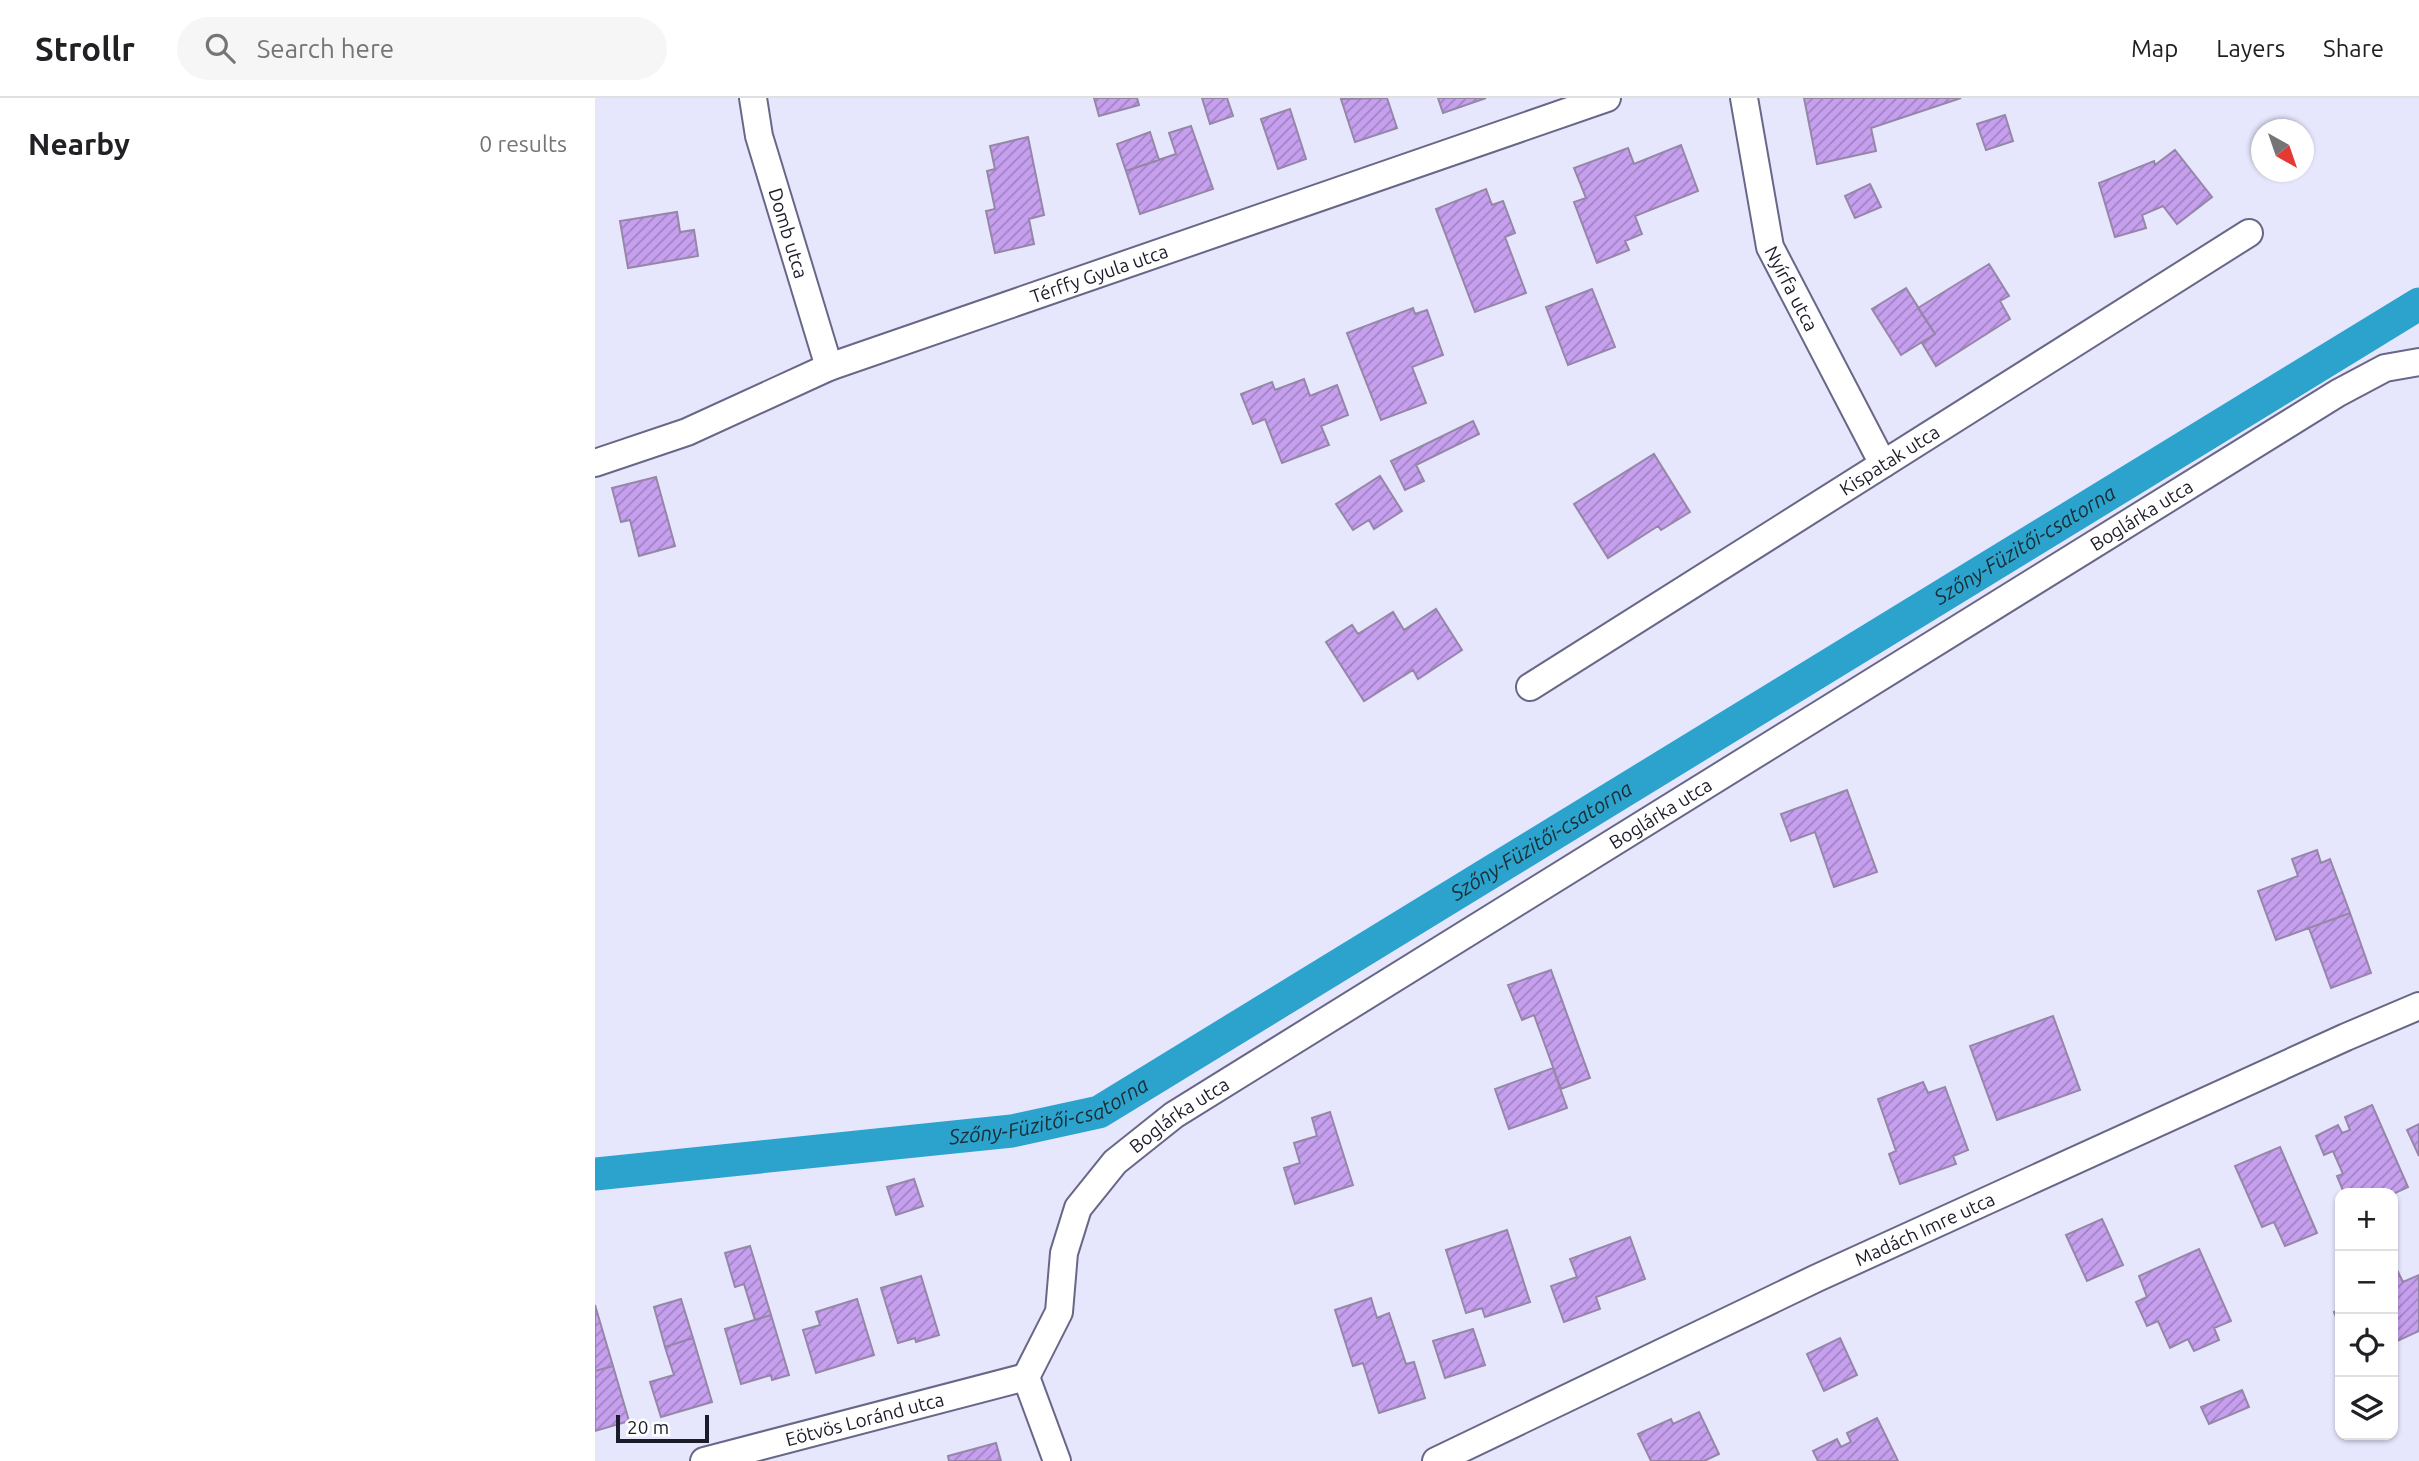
<!DOCTYPE html>
<html lang="en">
<head>
<meta charset="utf-8">
<style>
	:root { --surface:#fff; --page:#f6f6f6; --text:#202124; --muted:#757577; --line:#e0e0e0 }
	body { margin:0; font-family:Ubuntu,sans-serif; background:var(--page); color:var(--text) }
	.controls { position:absolute; right:21px; bottom:21px; display:grid; overflow:hidden; border-radius:14px; box-shadow:0 2px 5px #0004 }
	.controls button { width:63px; height:63px; display:grid; place-items:center; padding:0; border:0; border-bottom:2px solid var(--line); background:var(--surface); color:var(--text); font:35px sans-serif }
	.compass { position:absolute; left:1656px; top:21px; width:63px; height:63px; border-radius:50%; background:var(--surface); box-shadow:0 2px 5px #0004; rotate:140deg }
	.scale { position:absolute; left:21px; bottom:18px; width:93px; box-sizing:border-box; padding-left:7px; border:4px solid #1c1b29; border-top:0; font-size:19px; line-height:24px; white-space:nowrap; color:#1c1b29; -webkit-text-stroke:5px #fff; paint-order:stroke }
	.list { margin:0; padding:0; list-style:none }
	h2 { display:flex; justify-content:space-between; align-items:center; height:91px; margin:0; padding:0 28px; font-size:30px }
	h2 small { font-size:23px; font-weight:400; color:var(--muted) }
	.icon { flex:none; width:38px; height:38px; fill:none; stroke:currentColor; stroke-width:2; stroke-linecap:round; stroke-linejoin:round }
	.map { position:relative; flex:none; width:1824px; height:1363px; overflow:hidden }
	header { display:flex; align-items:center; gap:42px; box-sizing:border-box; height:98px; padding:0 35px; background:var(--surface); border-bottom:2px solid var(--line) }
	header strong { font-size:33px }
	nav { display:flex; gap:38px; margin-inline-start:auto; font-size:24px }
	.search { width:490px; height:63px; background:var(--page); display:flex; align-items:center; gap:18px; box-sizing:border-box; padding:0 24px; border-radius:38px; color:var(--muted); font-size:26px }
	main { display:flex }
	aside { flex:1; background:var(--surface) }
	.map>svg:first-child { display:block }
</style>
</head>
<body>
<header>
<strong>Strollr</strong>
<div class="search"><svg class="icon" aria-label="search" viewBox="0 0 24 24"><circle cx="10" cy="10" r="6"/><path d="M15 15l6 6"/></svg>Search here</div>
<nav><a>Map</a><a>Layers</a><a>Share</a></nav>
</header>
<main>
<aside>
<h2>Nearby<small>0 results</small></h2>
<ul class="list">
</ul>
</aside>
<div class="map">
<svg width="1824" height="1363" viewBox="0 0 1824 1363">
	<defs>
		<pattern id="building-hatch" width="6" height="6" patternUnits="userSpaceOnUse" patternTransform="scale(1.75)"><rect width="6" height="6" fill="#c6a0ef"/><path d="M-1 1l2-2M0 6l6-6M5 7l2-2" fill="none" stroke="#a082c2"/></pattern>
	</defs>
	<rect width="100%" height="100%" fill="#e6e6fd"/>
	<g fill="none" stroke-linecap="round" stroke-linejoin="round">
		<path stroke="#2ba3cc" stroke-width="33" id="s1" d="M0,1076L417,1033L504,1014L1824,206"/>
	</g>
	<path fill="url(#building-hatch)" stroke="#9686a8" stroke-width="2" d="M499,0H542L544,7L504,18Z
		M607,0H632L638,18L615,26Z
		M792,0L802,30L760,44L746,1Z
		M843,0H891L848,15Z
		M1209,0H1366L1276,30L1281,53L1222,66Z
		M695,11L711,61L683,71L666,21Z
		M1410,17L1418,43L1391,52L1382,26Z
		M596,28L618,91L545,116L531,73L581,56L574,35Z
		M555,34L564,62L531,73L522,46Z
		M433,39L449,117L434,121L439,146L400,155L391,113L400,111L392,73L400,71L395,48Z
		M1086,47L1103,93L1040,118L1047,136L1030,143L1034,152L1002,165L979,104L991,100L979,70L1033,50L1039,66Z
		M1580,52L1617,99L1582,126L1568,108L1547,117L1551,130L1520,139L1504,85L1559,63L1560,67Z
		M1275,86L1286,109L1260,120L1250,98Z
		M891,91L897,107L908,103L920,135L910,139L931,195L880,214L841,111Z
		M82,114L85,134L99,132L103,158L33,170L25,123Z
		M1394,166L1414,198L1405,203L1415,221L1341,268L1327,245L1340,236L1323,210Z
		M1311,190L1340,236L1306,257L1277,211Z
		M997,191L1020,249L973,267L951,209Z
		M818,210L820,216L832,212L848,257L817,269L831,305L786,322L752,235Z
		M709,281L715,298L742,287L753,317L726,328L734,347L687,365L670,321L658,326L646,296L677,284L680,292Z
		M878,323L884,336L821,367L829,383L810,392L796,363Z
		M1059,356L1095,414L1066,432L1063,428L1013,460L979,406Z
		M785,378L807,413L779,431L774,422L758,432L741,406Z
		M61,379L80,448L44,458L35,422L26,424L17,390Z
		M841,511L867,552L823,581L818,572L769,603L731,544L757,527L763,536L798,514L809,532Z
		M1252,692L1282,774L1239,789L1220,734L1196,743L1186,716Z
		M1722,752L1726,765L1735,761L1755,815L1681,842L1663,793L1703,778L1697,761Z
		M1755,815L1776,875L1736,890L1714,830Z
		M956,872L995,980L966,991L939,917L927,922L913,887Z
		M1458,918L1485,992L1402,1022L1375,948Z
		M958,970L972,1010L914,1031L900,991Z
		M1328,984L1333,995L1350,989L1373,1052L1358,1058L1361,1066L1305,1086L1294,1056L1301,1053L1283,1001Z
		M1777,1007L1813,1089L1798,1096L1749,1095L1742,1078L1748,1076L1738,1053L1729,1057L1721,1038L1743,1027L1747,1035L1755,1032L1750,1019Z
		M735,1014L758,1087L700,1106L689,1070L705,1065L699,1045L722,1038L717,1020Z
		M1824,1026V1058L1812,1032Z
		M1685,1049L1722,1135L1690,1148L1679,1124L1667,1129L1640,1068Z
		M319,1081L328,1108L301,1117L292,1089Z
		M1507,1121L1528,1167L1492,1183L1471,1137Z
		M912,1132L935,1204L890,1219L887,1210L871,1215L851,1152Z
		M1035,1139L1050,1181L1001,1199L1005,1211L969,1224L956,1188L982,1179L975,1161Z
		M155,1148L176,1217L160,1222L149,1186L140,1189L130,1155Z
		M1604,1151L1636,1223L1619,1230L1624,1242L1599,1253L1593,1241L1575,1250L1563,1223L1552,1228L1541,1204L1552,1199L1544,1178Z
		M1798,1164L1808,1184L1824,1177V1233L1798,1245Z
		M326,1178L344,1237L321,1244L320,1240L303,1245L286,1190Z
		M776,1200L782,1220L794,1215L811,1266L819,1264L830,1300L784,1315L768,1265L758,1268L740,1212Z
		M86,1201L98,1240L70,1249L59,1209Z
		M262,1201L279,1257L221,1275L208,1232L225,1227L221,1214Z
		M0,1207L18,1268L0,1273Z
		M1745,1211V1229L1739,1214Z
		M176,1217L194,1277L177,1282L176,1277L146,1286L130,1231Z
		M878,1231L890,1267L850,1280L838,1243Z
		M98,1240L117,1304L66,1319L55,1284L79,1277L70,1249Z
		M1245,1240L1262,1277L1229,1293L1212,1256Z
		M18,1268L34,1323L0,1333V1273Z
		M1647,1292L1654,1309L1614,1326L1606,1309Z
		M1104,1314L1124,1356L1109,1363H1056L1043,1336L1076,1321L1078,1326Z
		M1282,1320L1303,1363H1223L1218,1353L1242,1341L1246,1349L1256,1344L1252,1335Z
		M401,1345L406,1363H354L353,1358Z"/>
	<g fill="none" stroke-linecap="round" stroke-linejoin="round">
		<g stroke="#686788" stroke-width="30">
			<g id="minor">
				<path id="s2" d="M158,0L164,38L234,269"/>
				<path id="s3" d="M1149,0L1175,149L1288,366"/>
				<path id="s4" d="M0,365L92,334L234,269L1012,0"/>
				<path id="s5" d="M935,589L1654,135"/>
				<path id="s6" d="M431,1279L464,1214L469,1155L483,1110L520,1064L579,1017L1743,295L1790,270L1824,264"/>
				<path d="M431,1279L462,1363"/>
				<path id="s7" d="M109,1363L431,1279"/>
				<path id="s8" d="M841,1363L1222,1180L1751,939L1824,908"/>
			</g>
		</g>
		<use href="#minor" stroke="#fff" stroke-width="26"/>
	</g>
	<g text-anchor="middle" stroke-width="6" stroke-linejoin="round" paint-order="stroke">
		<g font-size="19" fill="#1c1b29" stroke="#fff">
			<text dy="7" stroke="none"><textPath href="#s2" startOffset="140">Domb utca</textPath></text>
			<text dy="7" stroke="none"><textPath href="#s4" startOffset="539">Térffy Gyula utca</textPath></text>
			<text dy="7" stroke="none"><textPath href="#s3" startOffset="198">Nyírfa utca</textPath></text>
			<text dy="7" stroke="none"><textPath href="#s5" startOffset="425">Kispatak utca</textPath></text>
			<text dy="7" stroke="none"><textPath href="#s6" startOffset="1452">Boglárka utca</textPath></text>
			<text dy="7" stroke="none"><textPath href="#s6" startOffset="886">Boglárka utca</textPath></text>
			<text dy="7" stroke="none"><textPath href="#s6" startOffset="318">Boglárka utca</textPath></text>
			<text dy="7" stroke="none"><textPath href="#s8" startOffset="541">Madách Imre utca</textPath></text>
			<text dy="7" stroke="none"><textPath href="#s7" startOffset="166">Eötvös Loránd utca</textPath></text>
		</g>
		<g font-size="21" font-style="italic" fill="#1a2d35" stroke="#fff">
			<text dy="7" stroke="none"><textPath href="#s1" startOffset="1594">Szőny-Füzitői-csatorna</textPath></text>
			<text dy="7" stroke="none"><textPath href="#s1" startOffset="1027">Szőny-Füzitői-csatorna</textPath></text>
			<text dy="7" stroke="none"><textPath href="#s1" startOffset="460">Szőny-Füzitői-csatorna</textPath></text>
		</g>
	</g>
</svg>
<div class="controls">
<button>+</button>
<button>−</button>
<button><svg class="icon" aria-label="locate" viewBox="0 0 24 24"><circle cx="12" cy="12" r="6"/><path d="M12 2v4M12 18v4M2 12h4M18 12h4"/></svg></button>
<button><svg class="icon" aria-label="layers" viewBox="0 0 24 24"><path d="M12 4l9 5-9 5-9-5zM3 14l9 5 9-5"/></svg></button>
</div>
<svg class="compass" viewBox="-18 -18 36 36"><path d="M0-13l5 13h-10z" fill="#e53935"/><path d="M0 13l5-13h-10z" fill="#757577"/></svg>
<div class="scale">20 m</div>
</div>
</main>
</body>
</html>
